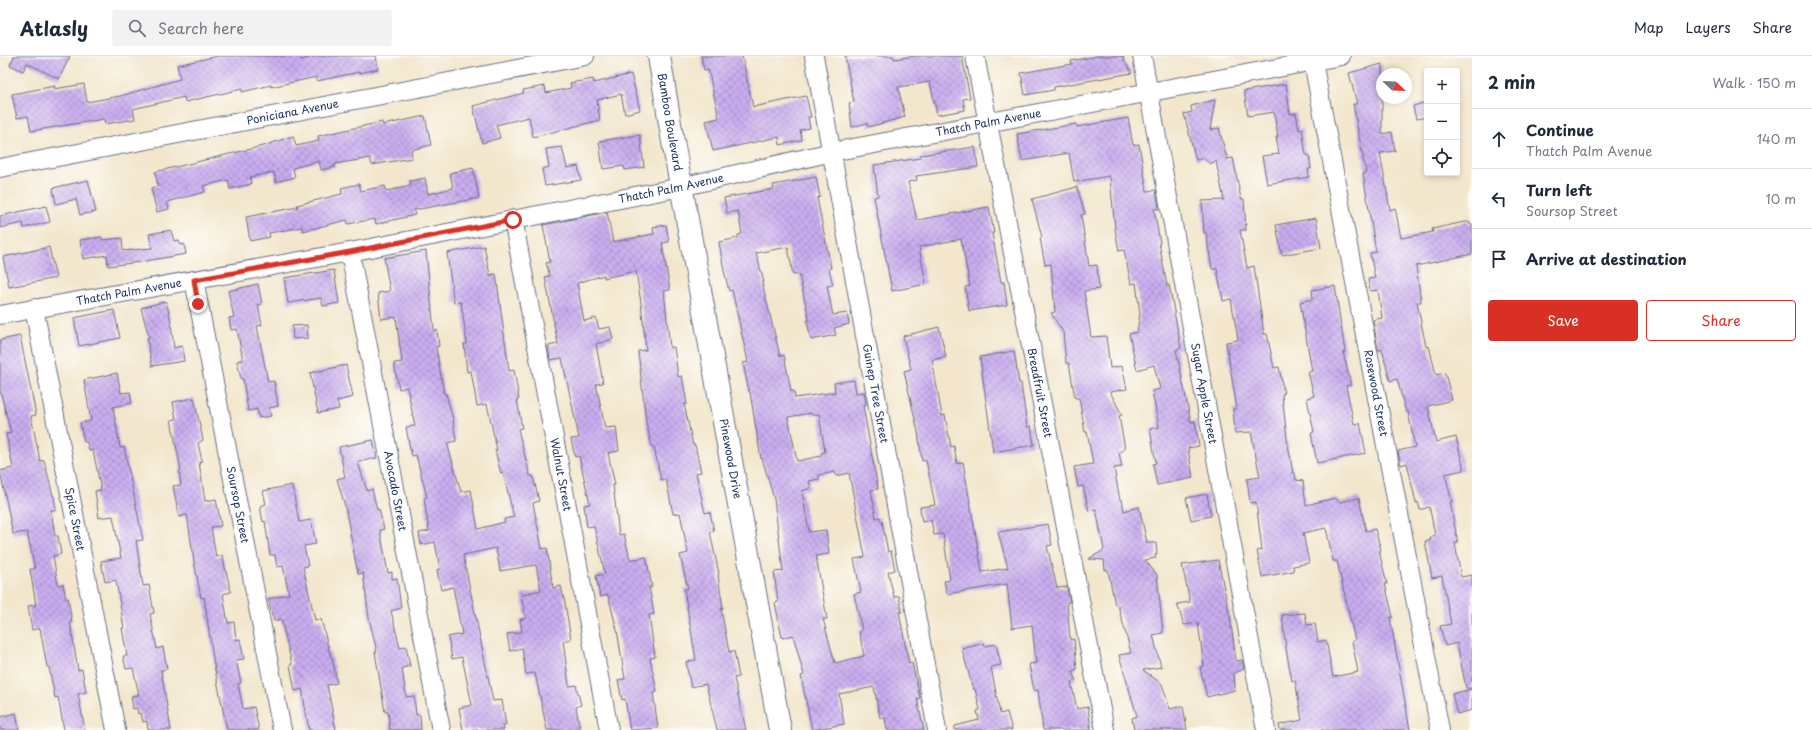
<!DOCTYPE html>
<html lang="en">
<head>
<meta charset="utf-8">
<style>
	:root { --surface:#fff; --page:#f2f2f3; --text:#1f2937; --muted:#747a83; --line:#e0e1e3; --accent:#d93025 }
	body { margin:0; font-family:"Playpen Sans",sans-serif; background:var(--page); color:var(--text) }
	.controls { position:absolute; right:12px; top:12px; display:grid; overflow:hidden; border-radius:4px; box-shadow:0 2px 6px #0003 }
	.controls button { width:36px; height:36px; display:grid; place-items:center; padding:0; border:0; border-bottom:1px solid var(--line); background:var(--surface); color:var(--text); font:20px sans-serif }
	.compass { position:absolute; left:1376px; top:12px; width:36px; height:36px; border-radius:50%; background:var(--surface); box-shadow:0 2px 6px #0003; rotate:113deg }
	.stop { position:absolute; width:12px; height:12px; margin:-9px; border:3px solid #d93025; border-radius:50%; background:#fff }
	.stop.end { background:#d93025; border-color:#fff; box-shadow:0 1px 4px #0008 }
	.list { margin:0; padding:0; list-style:none }
	h2 { display:flex; justify-content:space-between; align-items:center; height:52px; margin:0; padding:0 16px; font-size:17px }
	h2 small { font-size:13px; font-weight:400; color:var(--muted) }
	.list li { display:grid; grid-template-columns:26px 1fr auto; gap:12px; align-items:center; box-sizing:border-box; height:60px; padding:0 16px; border-top:1px solid var(--line) }
	.list b { display:block; font-size:15px; white-space:nowrap }
	.list p { margin:0; font-size:13px; white-space:nowrap; color:var(--muted) }
	.list em { font-size:13px; font-style:normal; color:var(--muted) }
	.actions { display:flex; gap:8px; padding:12px 16px }
	.actions a { flex:1; padding:9px 0; border:1px solid var(--accent); border-radius:4px; text-align:center; font-size:14px; color:var(--accent) }
	.actions .main { background:var(--accent); color:#fff }
	.icon { flex:none; width:22px; height:22px; fill:none; stroke:currentColor; stroke-width:2; stroke-linecap:round; stroke-linejoin:round }
	.map { position:relative; flex:none; width:1472px; height:674px; overflow:hidden }
	header { display:flex; align-items:center; gap:24px; box-sizing:border-box; height:56px; padding:0 20px; background:var(--surface); border-bottom:1px solid var(--line) }
	header strong { font-size:19px }
	nav { display:flex; gap:22px; margin-inline-start:auto; font-size:14px }
	.search { width:280px; height:36px; background:var(--page); display:flex; align-items:center; gap:10px; box-sizing:border-box; padding:0 14px; border-radius:4px; color:var(--muted); font-size:15px }
	main { display:flex }
	aside { flex:1; background:var(--surface) }
	.map>svg:first-child { display:block }
</style>
</head>
<body>
<header>
<strong>Atlasly</strong>
<div class="search"><svg class="icon" aria-label="search" viewBox="0 0 24 24"><circle cx="10" cy="10" r="6"/><path d="M15 15l6 6"/></svg>Search here</div>
<nav><a>Map</a><a>Layers</a><a>Share</a></nav>
</header>
<main>
<div class="map">
<svg width="1472" height="674" viewBox="0 0 1472 674">
	<defs>
		<pattern id="building-cross-hatch" width="8" height="8" patternUnits="userSpaceOnUse"><rect width="8" height="8" fill="#cbadf0"/><path d="M0 0l8 8M0 8l8-8" fill="none" stroke="#a48dc6"/></pattern>
	</defs>
	<rect width="100%" height="100%" fill="#fdfcf7"/>
	<filter id="ink" filterUnits="userSpaceOnUse"><feTurbulence type="fractalNoise" baseFrequency=".025" numOctaves="2"/><feDisplacementMap in="SourceGraphic" scale="8" xChannelSelector="R" yChannelSelector="G"/><feConvolveMatrix kernelMatrix="1 2 1 2 8 2 1 2 1" color-interpolation-filters="sRGB"/></filter>
	<filter id="wash" filterUnits="userSpaceOnUse"><feTurbulence type="fractalNoise" baseFrequency=".012" numOctaves="4" result="noise"/><feDisplacementMap in="SourceGraphic" scale="16" xChannelSelector="R" yChannelSelector="G"/><feGaussianBlur stdDeviation="0.9" result="paint"/><feColorMatrix in="noise" values="0 0 0 0 0 0 0 0 0 0 0 0 0 0 0 0 0 1.4 0 .05"/><feComposite in="paint" operator="in"/></filter>
	<g filter="url(#wash)">
		<rect width="100%" height="100%" fill="#f3e6cc"/>
		<g id="blocks">
			<path fill="url(#building-cross-hatch)" fill-rule="evenodd" d="M13,0H70L59,23L27,7L23,15L10,9L14,1Z
				M218,0H300L301,4L317,0H376L378,13L359,17V16L317,25L316,21L271,31V29L242,36V33L185,46L184,41L133,53L135,63L105,68L104,63L31,75L28,60L17,62L12,38L55,30L54,33L84,28L87,46L120,40L180,23L177,9Z
				M701,0H742L753,51L806,40L811,61H808L810,72L800,74L802,84L780,89L779,81L713,95L706,65L719,62L708,13L704,14Z
				M845,0H893L894,3L916,0H962L970,42L963,43L965,54L937,59L930,26L898,31L905,61L868,71L867,67L852,71L849,47L854,46Z
				M1098,0H1123L1124,5L1132,17L1054,31V34L1025,39L1021,17L1072,8L1071,5Z
				M1382,8V78L1392,76L1395,95L1380,97L1390,154L1395,152L1401,182L1433,176L1432,173L1469,165L1470,168H1472V198L1416,210L1421,246H1417L1426,291L1429,290L1436,319L1445,317L1452,344L1428,350L1436,386L1456,381L1464,414L1445,418L1452,446H1450L1458,487H1455L1461,521L1472,519V632H1466L1457,587L1445,590L1440,570L1451,568L1442,520L1432,522L1425,485L1431,484L1430,481L1435,479L1430,454L1429,451L1420,454L1418,446L1416,447L1407,407L1401,409L1398,395L1415,391L1408,356H1406L1397,323L1390,325L1382,293L1378,294L1373,264L1382,262L1378,234L1370,235L1368,223L1375,222L1370,197L1376,196L1363,118L1366,117L1353,48H1357L1349,17Z
				M631,18L640,54L625,58L621,38L597,44L600,64L533,81L529,61L496,69L500,82L482,87L473,50L524,37L523,34L545,30L546,37L571,32L570,27L593,23L594,27Z
				M1286,28L1290,58L1296,57L1299,74L1302,73L1306,99H1309L1311,113H1308L1309,121L1267,128L1262,100L1279,98L1276,81H1278L1274,56L1248,60L1244,35Z
				M1215,44L1210,74L1219,72L1227,103L1233,102L1241,143H1244L1246,174H1240L1247,212L1254,210L1264,278H1267L1274,312L1279,311L1284,338H1282L1287,383L1293,417H1295L1296,424L1303,425L1306,449L1335,442L1340,446L1359,442L1366,475L1375,473L1381,494L1379,495L1387,528H1385L1393,561L1390,562L1410,674H1280L1279,669L1302,664L1295,624L1292,625L1286,593L1282,559L1305,557L1307,569L1315,568L1318,586L1326,584L1333,621L1358,616L1352,585L1355,584L1337,505H1333L1326,472L1303,477L1309,507L1293,510L1294,515L1262,521L1257,495L1262,494L1256,446L1250,447L1247,423L1260,421L1251,376L1235,377L1233,353H1237L1226,286L1238,284L1231,243L1223,245L1217,213H1212L1206,177H1204L1202,145L1224,144L1216,105L1210,108L1203,102L1196,104L1184,58L1192,56L1191,50Z
				M1427,46V61L1416,63L1413,50Z
				M425,60L431,89L411,94L412,102L372,109L370,102L335,108V111L321,114L319,105L293,112L295,121L276,126L274,116L250,121L251,128L230,133L228,124L203,130L205,136L167,146L169,153L157,156L151,132L158,130L155,116L263,90L293,80L296,90L319,85L318,80L382,66L383,69Z
				M1128,62L1133,89L1139,88L1147,135L1156,134L1159,153H1154L1160,187H1159L1167,230L1169,229L1181,292L1176,294L1191,366L1195,365L1199,390L1188,392L1193,422L1157,429L1153,408L1156,407L1150,373L1159,371L1152,335L1160,333L1154,309L1137,314L1129,278L1137,276L1140,258L1136,227L1131,228L1124,194L1119,195L1115,173L1110,122L1109,120L1074,126L1069,97L1022,105L1017,78L1076,68L1077,71Z
				M640,79L644,111L625,114L624,110L603,113L599,85Z
				M562,91L567,112L578,110L581,124L545,130L542,113L549,111L546,93Z
				M975,91L978,111L916,120L917,124L908,126L917,164L989,151L994,177H992L1001,226H1004L1007,249L969,255L965,231L970,230L961,183L919,191L926,228L892,235L874,141L878,140L874,109L920,102V99Z
				M473,112L479,142L414,154L415,159L376,168L375,163L348,168L347,164L303,175L302,171L269,177L270,181L250,185L246,161L298,151L297,149L342,138L341,132L359,128L361,135L385,130L386,135L411,130L410,125L425,122L428,138L453,132L450,117Z
				M816,121L820,141L817,142L831,212L829,213L833,229L827,230L833,259L847,257L849,268L834,272L836,279L811,284L807,265L809,264L799,218L793,219L788,191L756,197L764,226H762L780,300L784,299L791,335H794L795,342L835,336L834,327L854,324L856,337L864,336L866,349L863,350L878,433L871,434L876,462L880,461V466L882,465L888,496L891,495L895,514L888,516L894,541L899,540L902,556H899L909,608L912,607L920,642L917,643L924,674H887L885,662H880L874,631L839,638L844,668L812,674L801,620L804,619L793,579L782,582L775,547L778,546L774,516L783,515L774,443L762,402L761,403L750,336H749L743,307L748,306L732,234L729,235L724,215L719,186L738,182V179L742,178L738,155L727,157L724,142L774,133L773,129ZM811,357L812,359L819,358L825,396L821,397V400L797,405L788,361ZM835,416L836,420L849,417L865,501L854,503L861,536L854,538L862,574L859,575L864,600L835,607L823,563H827L816,500L829,498L826,474L809,476L802,435L811,432L809,425L819,423V419Z
				M88,124L96,156L80,159L76,143L56,148L53,132Z
				M1077,131L1085,158L1081,159L1089,210L1097,209L1099,233L1084,235L1091,281L1106,280L1110,312L1122,310L1127,333L1110,336L1122,359L1119,360L1125,393L1119,397L1122,411L1114,412L1120,444L1122,443L1124,455L1139,451L1147,487H1156L1157,498L1155,499L1156,502L1145,504L1157,519L1163,577L1153,579L1161,611L1143,614L1162,628L1170,653L1183,650L1187,674H1134L1132,662L1137,660L1119,599L1131,597L1118,549H1115L1108,514H1105L1104,504L1089,503L1104,494L1096,453L1089,455L1083,430L1078,431L1074,411L1093,408L1087,376H1085L1079,342H1075L1069,307H1066L1063,276L1051,257L1055,256L1051,208L1045,209L1040,182L1042,181L1032,143Z
				M46,150L50,166L24,172L23,167L0,172V160Z
				M607,156L613,186L654,178L653,171L666,169L669,186L662,187L670,234L664,235L670,292L674,291L678,321L682,320L687,348H684L693,389H695L701,416L696,417L705,457L710,456L714,475L710,476L719,518L718,519L723,553H721L729,596L734,595L739,621L734,622L746,674H717L706,628L691,631L686,606L696,604L684,533H688L680,499L688,497L680,457L673,458L666,423L661,424L654,391H652L646,366L638,295L646,294L641,247L636,215L604,222V219L577,227L584,265L596,262L599,273L610,271L613,283L596,288L603,327L596,328L605,372L616,371L619,395L608,397L615,429H613L619,479L624,478L630,504L646,501L652,531H649L654,558L649,559L655,601L650,602L657,636L653,637L658,672L630,674L625,643L622,644L618,624L625,623L617,574L608,539L600,541L596,520L605,518L594,470L587,471L584,449L590,448L579,400L575,401L571,383L579,382L562,302L550,304L548,290L558,288L545,221L550,220L546,207L550,206L543,169Z
				M1316,162L1321,192L1282,199L1276,169Z
				M171,174L174,185L179,184L180,189L184,188L186,198L140,206L108,210L107,199L83,203L80,184L102,181V184L122,182L123,195L152,192L149,178Z
				M484,190L490,219L496,218L509,315L514,314L519,343H517L522,372L518,373L530,420H533L539,445L533,447L541,488L542,493L547,492L553,532L561,530L565,547L571,583L563,585L569,630L576,629L581,649L576,651L580,674H547L535,617L526,618L522,592L510,595L507,578L522,576L520,564L526,562L521,539L541,534L536,509L500,515L496,492L463,499L493,645L502,644L506,669H503L504,674H463L459,652L472,649L462,601L452,603L448,581L462,578L453,531L441,534L437,514L440,513L435,486L421,489L419,477L429,475L424,442L427,441L416,399L412,400L410,393L406,371L415,370L407,331L399,333L394,307L402,306L396,261L381,263L378,237L390,235L384,202L426,195L434,275L437,274L439,290L436,291L444,338H446L453,363L456,385L447,387L461,436L471,434L478,473L505,466L504,463L514,461L503,417L501,418L495,394H497L487,348L477,350L471,315L467,316L464,288H467L461,246L454,247L447,197Z
				M49,191L56,222L9,231L3,201Z
				M334,214L339,247L323,250L321,242L288,247L284,222Z
				M258,228L262,248L258,249L262,269L257,270L268,326L274,325L278,350L269,352L271,360L259,362L257,353L248,355L243,323H241L237,305L243,304L237,273L231,274L229,262L234,261L228,235Z
				M1335,230L1345,296H1343L1351,329L1346,330L1354,368L1360,367L1366,397L1317,407L1311,377L1314,376L1307,342L1314,340L1308,316L1312,315L1300,246L1313,243L1312,234Z
				M166,245L170,261L174,292L182,290L184,305L152,310L147,282L149,281L141,252Z
				M114,254L120,282L79,290L74,262Z
				M307,269L308,282L293,283L292,270Z
				M939,271L946,301L932,304L942,360L945,359L951,391L954,390L957,408L963,406L982,516L1008,512L998,476L1048,468L1052,489L1047,490L1057,532L1067,531L1070,546H1067L1070,584L1074,583L1077,613L1072,615L1076,625L1071,626L1077,653L1088,651L1091,674H1043L1038,634L1034,635L1029,608L1036,607L1032,569L1012,572L1007,528L947,538L944,525L950,524L943,478L934,479L931,464L922,466L920,451L935,449L926,404L922,405L918,376L904,315L911,313L903,280Z
				M20,280L36,359L31,360L40,405L44,404L53,440H54L56,454H51L55,480H58L61,498L53,500L58,529L63,528L66,543L68,542L72,566H70L78,614L82,613L86,636L78,638L85,674H64L58,641L55,642L49,611H47L40,572L32,574L28,550L36,549L30,513H35L27,476L13,478L0,415L13,412L6,378L11,377L0,334V284Z
				M1014,295L1019,327H1021L1027,371L1031,370L1034,389L993,396L980,301Z
				M346,309L353,341L337,345L339,353L318,357L310,317Z
				M117,317L121,337L130,336L132,347L113,351L120,392L124,391L143,484L136,485L143,530L149,529L154,557L150,558L157,593L163,591L167,613L161,614L171,674H148L147,665L143,666L141,657L138,658L137,652L133,653L131,640L139,639L133,612L126,613L123,600H127L122,572H124L116,524L105,526L101,505L121,502L113,460L99,462L95,435L101,434L93,394L89,395L87,386H84L80,367L91,365L84,324Z
				M194,342L203,384L198,387L202,405L199,406L205,445L216,443L221,470L211,471L216,501L222,499L231,536L223,538L228,567L234,566L236,584L240,583L244,603L236,604L241,627L238,628L243,653L254,651L259,674H227L214,609L204,541L201,542L194,505L187,459L179,461L173,430L181,429L179,415L181,414L171,364L176,363L173,346Z
				M373,384L377,402L358,406L367,435L372,433L377,454L379,453L384,473L380,474L388,517L392,516V523L397,522L401,552L391,555L400,592L406,590L410,610L402,612L406,641L414,640L416,659H420L421,674H390L388,656H385L375,596H377L369,562L363,517L358,518L345,450L337,423L345,421L339,391Z
				M292,429L299,466L311,464L316,488L304,490L308,510L303,511L315,564L321,563L331,602L332,601L337,627L327,629L336,674H309L302,633L295,635L290,609L292,608L281,563L274,565L268,543L289,538L283,510L277,511L275,499H270L265,465L263,466L260,450L266,448L263,435Z
				M1207,438L1211,460L1191,464L1186,442Z
				M1218,504L1230,561L1236,605L1242,604L1244,613L1234,617L1235,634L1207,641L1200,611L1204,610L1198,567L1184,569L1177,548L1190,546L1182,509Z
				M984,587L985,590L996,588L1001,609L991,611L1000,658L1007,656L1012,674H955V670L979,664L977,655L980,654L975,633H973L962,593Z
				M1472,633V654L1457,658L1452,638Z
				M16,657L19,674H0V661Z"/>
		</g>
	</g>
	<g filter="url(#ink)">
		<use href="#blocks" fill-opacity="0" stroke="#676f84" stroke-width="1"/>
		<g fill="none" stroke-linecap="round" stroke-linejoin="round">
			<g stroke="#676f84" stroke-width="20">
				<g id="minor">
					<path id="s1" d="M814,0L937,674"/>
					<path id="s2" d="M975,0L1105,674"/>
					<path id="s3" d="M1142,0L1266,674"/>
					<path id="s4" d="M1312,0L1440,674"/>
					<path id="s5" d="M0,112L585,0"/>
					<path id="s6" d="M513,163L609,674"/>
					<path id="s7" d="M350,196L441,674"/>
					<path id="s8" d="M194,224L282,674"/>
					<path id="s9" d="M34,252L116,674"/>
					<path id="s10" d="M0,259L350,196L681,131L832,96L1341,0"/>
				</g>
			</g>
			<g stroke="#676f84" stroke-width="24">
				<g id="major">
					<path id="s11" d="M659,0L672,80L780,674"/>
				</g>
			</g>
			<use href="#minor" stroke="#fff" stroke-width="18"/>
			<use href="#major" stroke="#fff" stroke-width="22"/>
		</g>
	</g>
	<g fill="none" stroke-linecap="round" stroke-linejoin="round" filter="url(#ink)">
		<path stroke="#d93025" stroke-width="5" d="M198,248L194,224L350,196L513,164"/>
	</g>
	<g text-anchor="middle" stroke-width="3" stroke-linejoin="round" paint-order="stroke">
		<g font-size="11" fill="#1b2f5e" stroke="#fdfcf7">
			<text dy="4" stroke="none"><textPath href="#s5" startOffset="298">Poniciana Avenue</textPath></text>
			<text dy="4" stroke="none"><textPath href="#s11" startOffset="67">Bamboo Boulevard</textPath></text>
			<text dy="4" stroke="none"><textPath href="#s10" startOffset="1007">Thatch Palm Avenue</textPath></text>
			<text dy="4" stroke="none"><textPath href="#s10" startOffset="683">Thatch Palm Avenue</textPath></text>
			<text dy="4" stroke="none"><textPath href="#s10" startOffset="131">Thatch Palm Avenue</textPath></text>
			<text dy="4" stroke="none"><textPath href="#s1" startOffset="343">Guinep Tree Street</textPath></text>
			<text dy="4" stroke="none"><textPath href="#s2" startOffset="343">Breadfruit Street</textPath></text>
			<text dy="4" stroke="none"><textPath href="#s3" startOffset="343">Sugar Apple Street</textPath></text>
			<text dy="4" stroke="none"><textPath href="#s4" startOffset="343">Rosewood Street</textPath></text>
			<text dy="4" stroke="none"><textPath href="#s11" startOffset="409">Pinewood Drive</textPath></text>
			<text dy="4" stroke="none"><textPath href="#s6" startOffset="260">Walnut Street</textPath></text>
			<text dy="4" stroke="none"><textPath href="#s7" startOffset="243">Avocado Street</textPath></text>
			<text dy="4" stroke="none"><textPath href="#s8" startOffset="229">Soursop Street</textPath></text>
			<text dy="4" stroke="none"><textPath href="#s9" startOffset="215">Spice Street</textPath></text>
		</g>
	</g>
</svg>
<div class="controls">
<button>+</button>
<button>−</button>
<button><svg class="icon" aria-label="locate" viewBox="0 0 24 24"><circle cx="12" cy="12" r="6"/><path d="M12 2v4M12 18v4M2 12h4M18 12h4"/></svg></button>
</div>
<svg class="compass" viewBox="-18 -18 36 36"><path d="M0-13l5 13h-10z" fill="#e53935"/><path d="M0 13l5-13h-10z" fill="#747a83"/></svg>
<div class="stop" style="left:513px;top:164px"></div>
<div class="stop end" style="left:198px;top:248px"></div>
</div>
<aside>
<h2>2 min<small>Walk · 150 m</small></h2>
<ul class="list">
<li><svg class="icon" aria-label="ahead" viewBox="0 0 24 24"><path d="M12 20V5M6 11l6-6 6 6"/></svg><div><b>Continue</b><p>Thatch Palm Avenue</p></div><em>140 m</em></li>
<li><svg class="icon" aria-label="left" viewBox="0 0 24 24"><path d="M17 20v-9H6M10 6l-5 5 5 5"/></svg><div><b>Turn left</b><p>Soursop Street</p></div><em>10 m</em></li>
<li><svg class="icon" aria-label="arrive" viewBox="0 0 24 24"><path d="M6 21V4h12l-3 4 3 4H6"/></svg><div><b>Arrive at destination</b></div></li>
</ul>
<div class="actions"><a class="main">Save</a><a>Share</a></div>
</aside>
</main>
</body>
</html>
